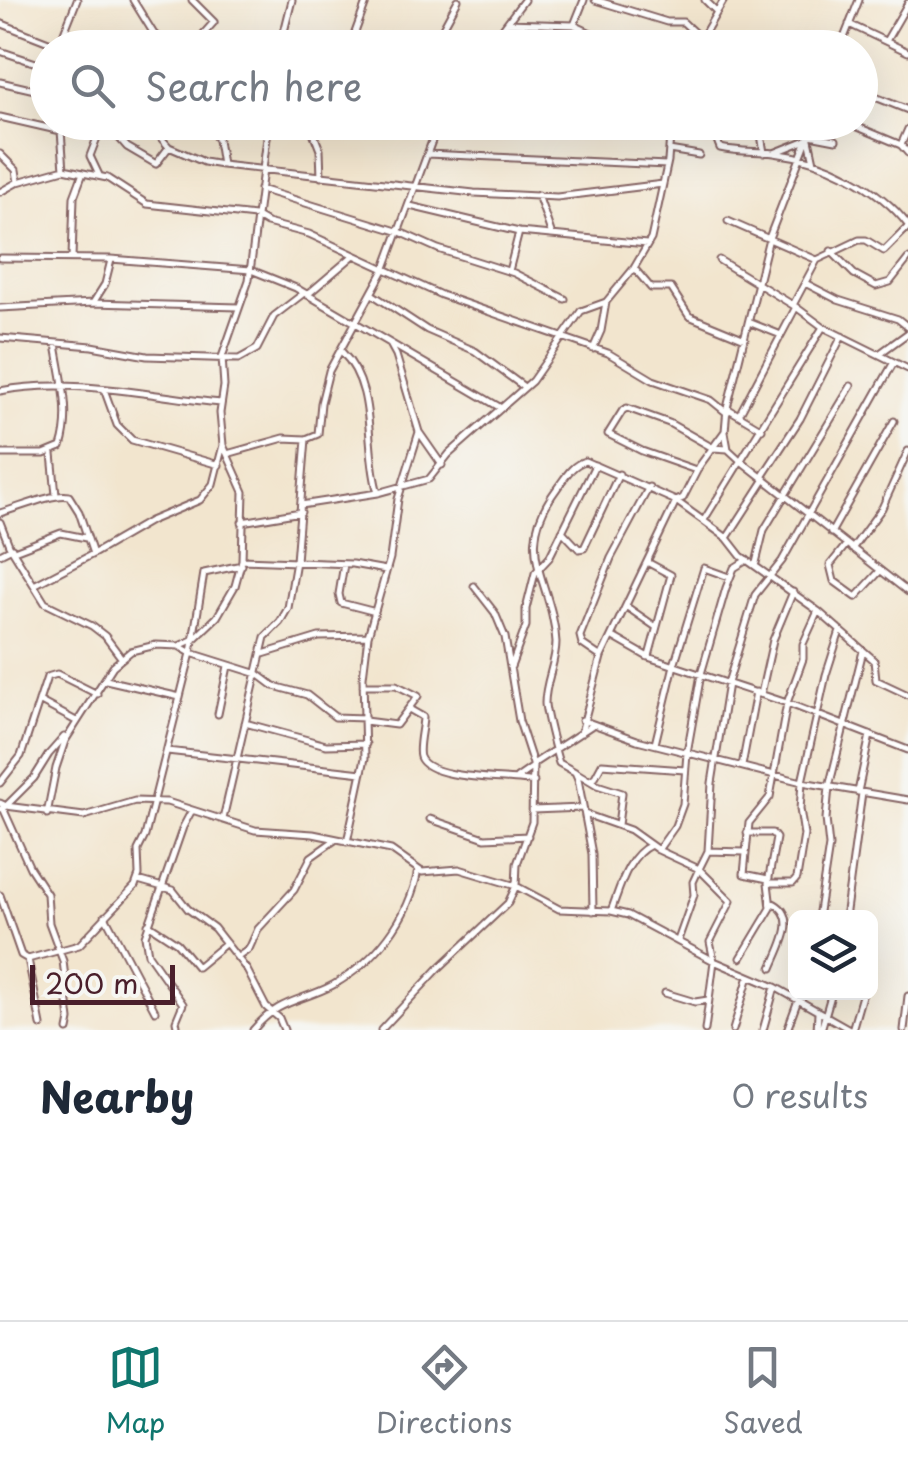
<!DOCTYPE html>
<html lang="en">
<head>
<meta charset="utf-8">
<style>
	:root { --surface:#fff; --page:#f6f6f7; --text:#1f2937; --muted:#747a83; --line:#e0e1e3; --accent:#0f766e }
	body { margin:0; font-family:"Playpen Sans",sans-serif; background:var(--page); color:var(--text) }
	.controls { position:absolute; right:30px; bottom:30px; display:grid; overflow:hidden; border-radius:15px; box-shadow:0 10px 40px #0002 }
	.controls button { width:90px; height:90px; display:grid; place-items:center; padding:0; border:0; border-bottom:2px solid var(--line); background:var(--surface); color:var(--text); font:50px sans-serif }
	.scale { position:absolute; left:30px; bottom:25px; width:145px; box-sizing:border-box; padding-left:10px; border:5px solid #4a1f2b; border-top:0; font-size:28px; line-height:35px; white-space:nowrap; color:#4a1f2b; -webkit-text-stroke:8px #f6f6f2; paint-order:stroke }
	.list { margin:0; padding:0; list-style:none }
	h2 { display:flex; justify-content:space-between; align-items:center; height:130px; margin:0; padding:0 40px; font-size:42px }
	h2 small { font-size:32px; font-weight:400; color:var(--muted) }
	.icon { flex:none; width:55px; height:55px; fill:none; stroke:currentColor; stroke-width:2; stroke-linecap:round; stroke-linejoin:round }
	.map { position:relative; flex:none; width:908px; height:1030px; overflow:hidden }
	.search { position:absolute; background:var(--surface); box-shadow:0 10px 40px #0002; left:30px; right:30px; top:30px; height:110px; display:flex; align-items:center; gap:25px; box-sizing:border-box; padding:0 35px; border-radius:55px; color:var(--muted); font-size:38px }
	.sheet { height:290px; background:var(--surface) }
	nav { display:flex; justify-content:space-around; align-items:center; box-sizing:border-box; height:140px; border-top:2px solid var(--line); background:var(--surface); font-size:28px; color:var(--muted) }
	nav a { display:grid; justify-items:center; gap:5px }
	nav .on { color:var(--accent) }
	.map>svg:first-child { display:block }
</style>
</head>
<body>
<div class="map">
<svg width="908" height="1030" viewBox="0 0 908 1030">
	<rect width="100%" height="100%" fill="#f6f6f2"/>
	<filter id="ink" filterUnits="userSpaceOnUse"><feTurbulence type="fractalNoise" baseFrequency=".01" numOctaves="2"/><feDisplacementMap in="SourceGraphic" scale="20" xChannelSelector="R" yChannelSelector="G"/><feConvolveMatrix kernelMatrix="1 2 1 2 8 2 1 2 1" color-interpolation-filters="sRGB"/></filter>
	<filter id="wash" filterUnits="userSpaceOnUse"><feTurbulence type="fractalNoise" baseFrequency=".0048" numOctaves="4" result="noise"/><feDisplacementMap in="SourceGraphic" scale="40" xChannelSelector="R" yChannelSelector="G"/><feGaussianBlur stdDeviation="2.25" result="paint"/><feColorMatrix in="noise" values="0 0 0 0 0 0 0 0 0 0 0 0 0 0 0 0 0 1.4 0 .05"/><feComposite in="paint" operator="in"/></filter>
	<g filter="url(#wash)">
		<rect width="100%" height="100%" fill="#f2e5ce"/>
	</g>
	<g filter="url(#ink)">
		<g fill="none" stroke-linecap="round" stroke-linejoin="round">
			<g stroke="#856464" stroke-width="9">
				<path id="minor" d="M133,0L154,34L170,48
					M595,0L667,22H683L700,38
					M705,0L717,12
					M0,23L64,48
					M507,23L574,25L584,0
					M849,24L908,52
					M574,25L623,48
					M886,41L908,3
					M59,45L77,0
					M191,48L214,22L192,0
					M280,48L292,0
					M365,48L353,38L367,0
					M432,48L458,0
					M488,48L524,0
					M696,48L724,0
					M840,48L859,0
					M0,51L48,67
					M0,82L48,93
					M860,91L908,110
					M43,92L48,80
					M0,117L61,131L64,169
					M105,122L127,147L156,164L169,147L204,162L222,165L474,193L557,197L663,184
					M147,122L169,147
					M206,122L218,140L222,165
					M309,122L320,150L321,177
					M697,122L713,130L720,148C739,152 756,151 774,153C824,159 878,186 908,225
					M759,122L764,153
					M846,122L901,145L908,153
					M810,135L836,140
					M901,145L908,129
					M669,150L699,155
					M774,153L809,139L814,162
					M0,154L16,170L18,182
					M427,154L667,165
					M99,175L90,156L103,122
					M260,189L400,232L438,249L514,273L565,299
					M0,192L18,182L64,169L107,178L147,204L255,216L267,223L309,234L441,295L608,353L653,380L711,400L727,413
					M538,195L552,235
					M410,206L519,232L647,244
					M728,221L817,260
					M831,251L854,274L876,286L890,282L908,259
					M0,258L111,259L251,270L296,288L501,408
					M72,258L74,197L83,173
					M719,260L796,307L823,327L908,369
					M634,268L651,288H671L689,316L745,339
					M509,271L519,232
					M805,283L838,300L898,319L908,327
					M372,294L427,330L475,351L524,387
					M307,295L354,255
					M93,303L105,284L111,260
					M793,305L817,260L859,240H866L884,251L908,227
					M0,308L93,303L239,307
					M751,323L781,335
					M0,338L92,346L147,356L239,359L257,349L274,316L304,293
					M390,344L396,355L419,432L442,465
					M593,349L601,331L606,302L634,268L651,239L668,161L671,122
					M342,352C378,388 364,448 378,493
					M879,354L908,333
					M0,391C72,377 149,396 221,403
					M105,392L117,425L132,440L219,465
					M727,408L762,429
					M740,413L796,307
					M725,432L728,449L741,461L908,592
					M0,454H44L61,447C72,413 61,377 56,344
					M52,454L56,495
					M227,454L284,438L306,439
					M696,470L642,451L608,434L623,410L627,408L669,423L713,448L728,449
					M762,477L800,419L842,336
					M301,505L378,493L429,479L449,454L532,381L581,311L606,302
					M0,513C19,508 52,493 69,496L79,512L93,554L150,521L200,500L213,484L223,445
					M704,520L823,327
					M0,522L9,545L45,603L92,626L105,636L120,656
					M242,522L301,512
					M562,531L579,549L584,548L619,474
					M831,533L894,421
					M727,538L765,479
					M846,545L830,565L834,581L856,597L880,571
					M852,549L882,508L908,451
					M14,551L61,533L86,538
					M0,554L12,548
					M242,560L352,564L386,570
					M647,562L671,575L649,656
					M756,563L764,530L851,386
					M344,564L339,594L341,603L372,611
					M34,585L93,554
					M627,607L656,627
					M613,637L648,657L787,703L908,750
					M179,646L191,653L258,674L274,686L307,695L335,717L365,718
					M263,654L319,637L368,636
					M601,657L582,644L580,636L611,558L649,487
					M511,667L526,626V609L535,573L549,558L595,465
					M106,680L180,697
					M363,685H396L418,696L396,725L365,721
					M761,694L773,640L793,592
					M39,701L76,721
					M409,709L423,717C423,727 417,748 420,757C429,781 511,777 534,782
					M218,714L228,666
					M582,720L637,740L802,782L908,800
					M245,723L326,745L366,744
					M581,733L601,657L676,501L683,498L700,465L725,431L727,408L769,238L814,122
					M655,744L674,665L704,568L729,577
					M167,751L362,773
					M533,764L591,726
					M742,766L756,692
					M577,773L597,785L622,793L618,825
					M517,778L533,767
					M590,780L595,777L602,764L685,770
					M0,783L21,756L47,677L57,674L97,694
					M858,792L870,735
					M0,803L6,806L34,778L49,754L64,737
					M3,808L30,868L47,894L49,923L63,961L70,1020L68,1030
					M0,809L6,806L84,816L135,801L167,802L255,830L313,834L391,850L422,872L459,869L516,886L559,909L611,911L628,915L714,961L775,987L851,1030
					M533,810L582,808
					M47,814L56,768L65,741L113,666L131,651L156,645L179,646L194,639L217,617L235,586L242,560L244,492L223,445L220,413L224,386L222,357L249,280L269,122
					M585,814L630,830L658,850L699,869L708,851L712,783L728,683L755,595L782,561L894,362
					M223,819L265,637L280,622L288,608L296,561L306,439L318,434L321,403L329,371L385,268L439,122
					M430,819L485,838L528,836
					M347,842L365,758L363,677L368,636L390,558L398,499L419,432
					M658,850L675,826L683,804L687,753L701,674L726,588L734,568L747,560
					M708,851L745,852
					M768,879L744,874L749,823L770,797L787,703L803,659V644L818,611
					M138,880L173,890L188,909L214,928L247,970L266,1007L279,1018L284,1030
					M768,883H793L797,878L804,835L800,809L802,782L826,675L840,631
					M0,895L21,955L28,959L79,945L135,886L139,875L138,850L145,836L191,653L204,573L242,565
					M771,902C801,915 781,946 772,968
					M593,911L592,854L578,779L575,772L559,763C556,754 545,711 545,703C545,682 556,663 556,642C553,580 510,551 558,487C566,476 572,465 585,461L676,501L727,538L741,556L818,611L874,660L876,680L908,695
					M611,911C620,888 627,856 651,845
					M105,916L155,1011
					M818,918L829,846L826,819L829,787L863,651
					M845,918L862,793
					M148,924L177,943L197,967L226,943
					M678,940L694,895L693,882L699,869L731,901L710,942L714,961L705,1030
					M238,957L249,949L258,929L294,890L311,857L335,840
					M741,958L771,908L768,883L776,838L772,833H747
					M28,959L41,1025
					M665,993L695,1002L708,1000
					M178,1030L176,1021L183,1004L148,954L145,936L183,827L192,810
					M253,1030C280,998 301,1002 333,985C376,961 409,919 418,870
					M381,1030L438,969L508,903L516,886L517,864L532,822L533,764L519,721L505,637L495,613L474,586
					M733,1030L749,976
					M763,1030L775,987
					M787,1030L798,1000
					M817,1030L818,1013
					M821,1030L832,992
					M852,1030L863,992
					M904,1030L908,996"/>
			</g>
			<use href="#minor" stroke="#fff" stroke-width="5"/>
		</g>
	</g>
</svg>
<div class="controls">
<button><svg class="icon" aria-label="layers" viewBox="0 0 24 24"><path d="M12 4l9 5-9 5-9-5zM3 14l9 5 9-5"/></svg></button>
</div>
<div class="scale">200 m</div>
<div class="search"><svg class="icon" aria-label="search" viewBox="0 0 24 24"><circle cx="10" cy="10" r="6"/><path d="M15 15l6 6"/></svg>Search here</div>
</div>
<section class="sheet">
<h2>Nearby<small>0 results</small></h2>
<ul class="list">
</ul>
</section>
<nav>
<a class="on"><svg class="icon" aria-label="map" viewBox="0 0 24 24"><path d="M3 6l6-2 6 2 6-2v14l-6 2-6-2-6 2zM9 4v14M15 6v14"/></svg>Map</a>
<a><svg class="icon" aria-label="directions" viewBox="0 0 24 24"><path d="M12 3l9 9-9 9-9-9zM9 14v-3h6M13 9l2 2-2 2"/></svg>Directions</a>
<a><svg class="icon" aria-label="saved" viewBox="0 0 24 24"><path d="M7 4h10v16l-5-4-5 4z"/></svg>Saved</a>
</nav>
</body>
</html>
